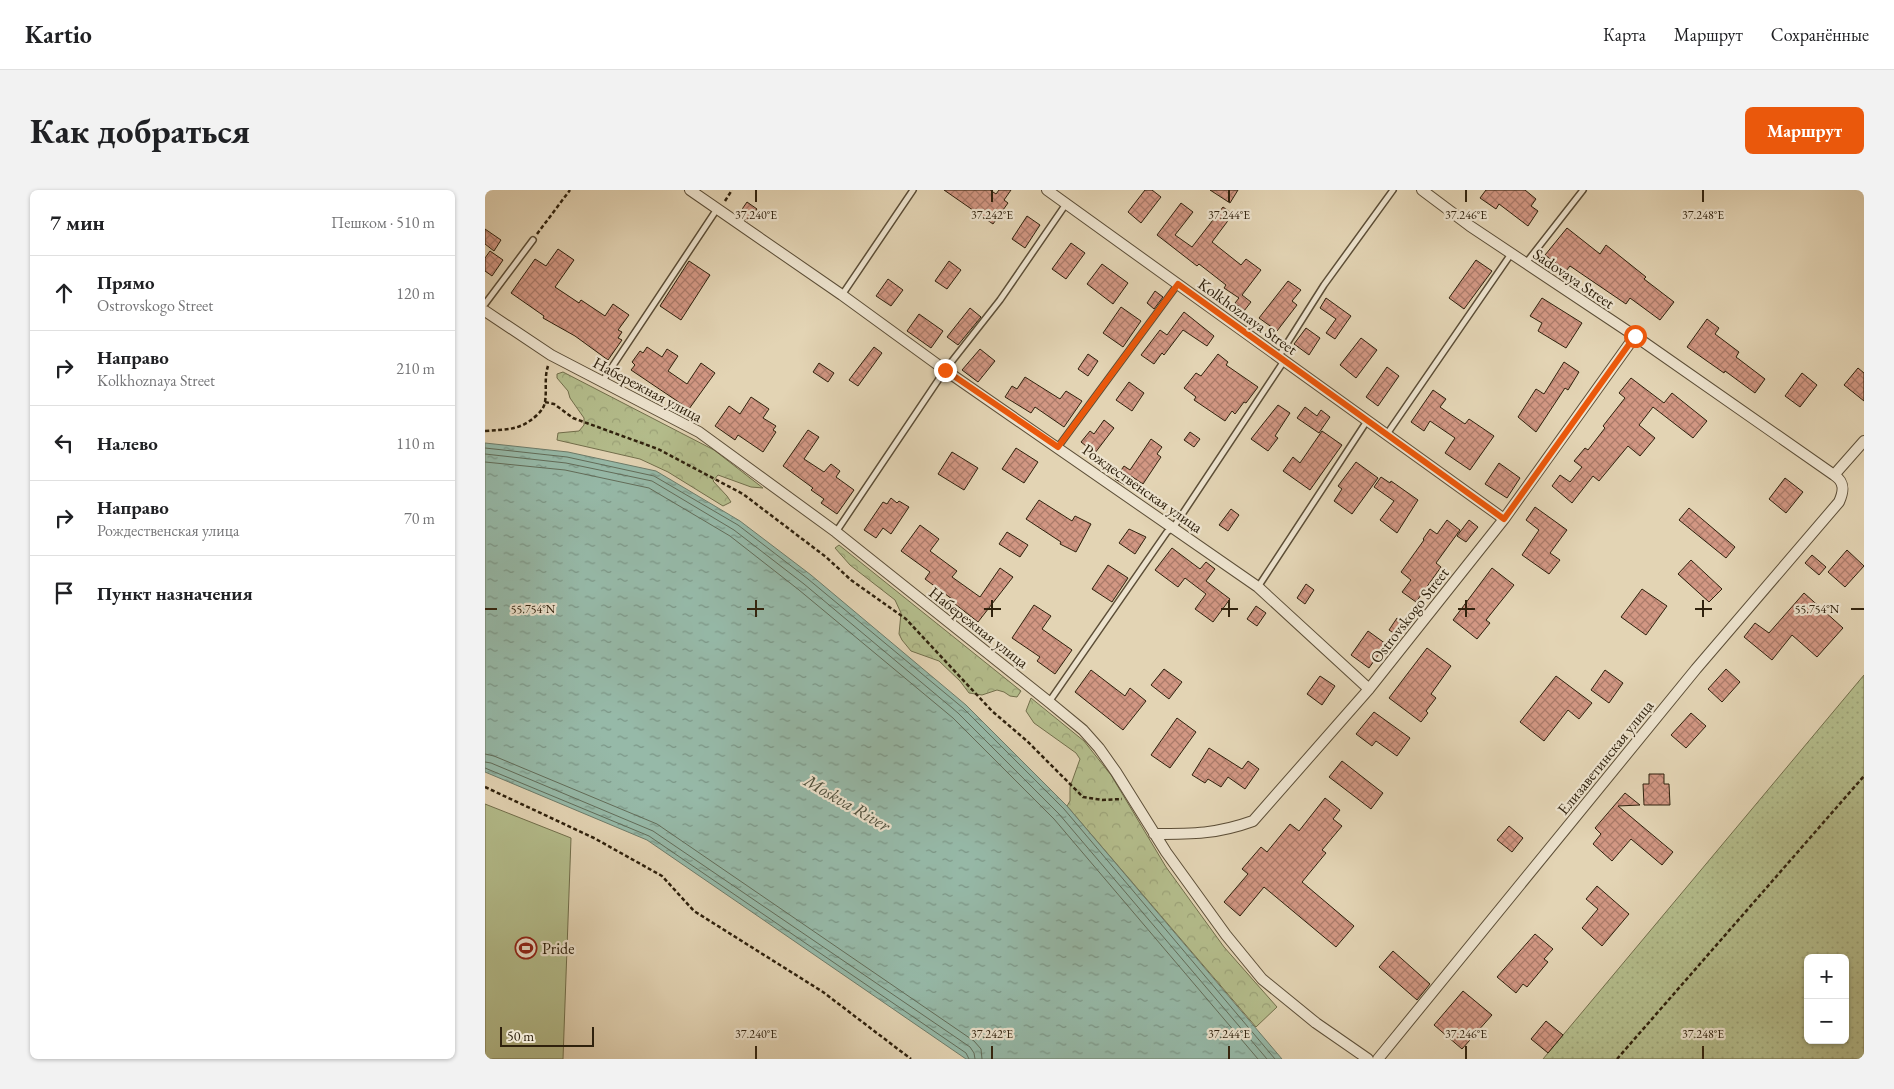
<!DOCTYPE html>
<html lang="ru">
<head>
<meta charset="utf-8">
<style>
	:root { --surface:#fff; --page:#f2f2f2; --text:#202124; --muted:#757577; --line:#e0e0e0; --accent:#ea580c }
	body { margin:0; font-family:"EB Garamond",serif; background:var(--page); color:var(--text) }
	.controls { position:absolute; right:15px; bottom:15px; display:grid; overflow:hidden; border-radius:8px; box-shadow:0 1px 4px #0004 }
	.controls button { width:45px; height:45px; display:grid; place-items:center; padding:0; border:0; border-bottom:1px solid var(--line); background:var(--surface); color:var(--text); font:25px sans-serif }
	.scale { position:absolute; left:15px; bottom:12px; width:94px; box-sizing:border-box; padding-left:5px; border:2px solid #2f210d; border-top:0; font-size:14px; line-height:18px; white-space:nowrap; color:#2f210d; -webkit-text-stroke:4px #ede3ce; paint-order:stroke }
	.stop { position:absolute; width:15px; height:15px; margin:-11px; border:4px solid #ea580c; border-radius:50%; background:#fff }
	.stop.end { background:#ea580c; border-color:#fff; box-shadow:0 1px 5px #0008 }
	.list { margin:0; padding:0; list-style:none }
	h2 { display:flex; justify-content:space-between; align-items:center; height:65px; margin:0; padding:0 20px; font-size:21px }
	h2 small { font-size:16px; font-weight:400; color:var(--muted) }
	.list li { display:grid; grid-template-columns:32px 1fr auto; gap:15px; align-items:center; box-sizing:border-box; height:75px; padding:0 20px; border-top:1px solid var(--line) }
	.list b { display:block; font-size:19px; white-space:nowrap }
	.list p { margin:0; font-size:16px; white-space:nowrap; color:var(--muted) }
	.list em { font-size:16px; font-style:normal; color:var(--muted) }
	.icon { flex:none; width:28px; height:28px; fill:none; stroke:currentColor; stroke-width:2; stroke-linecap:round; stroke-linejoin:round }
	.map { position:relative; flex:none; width:1379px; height:869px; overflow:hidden; border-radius:8px }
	header { display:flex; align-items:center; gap:30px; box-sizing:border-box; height:70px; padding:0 25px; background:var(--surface); border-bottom:1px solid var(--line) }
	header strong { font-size:24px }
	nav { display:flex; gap:28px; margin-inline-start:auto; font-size:18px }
	.intro { display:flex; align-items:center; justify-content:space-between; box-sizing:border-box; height:120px; padding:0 30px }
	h1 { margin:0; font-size:35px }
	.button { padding:12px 22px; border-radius:8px; background:var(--accent); color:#fff; font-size:18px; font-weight:700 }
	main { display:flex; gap:30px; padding:0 30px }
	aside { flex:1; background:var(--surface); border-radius:8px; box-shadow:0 1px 4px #0004 }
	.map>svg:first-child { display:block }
</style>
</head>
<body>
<header>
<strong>Kartio</strong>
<nav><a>Карта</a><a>Маршрут</a><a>Сохранённые</a></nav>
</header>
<div class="intro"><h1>Как добраться</h1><a class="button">Маршрут</a></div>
<main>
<aside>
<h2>7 мин<small>Пешком · 510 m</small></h2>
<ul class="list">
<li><svg class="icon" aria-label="ahead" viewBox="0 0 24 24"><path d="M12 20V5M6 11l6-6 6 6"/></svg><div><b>Прямо</b><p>Ostrovskogo Street</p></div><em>120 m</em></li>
<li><svg class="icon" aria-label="right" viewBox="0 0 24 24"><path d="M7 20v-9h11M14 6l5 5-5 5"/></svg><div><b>Направо</b><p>Kolkhoznaya Street</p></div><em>210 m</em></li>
<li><svg class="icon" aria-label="left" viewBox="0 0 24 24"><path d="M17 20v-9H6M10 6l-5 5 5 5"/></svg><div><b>Налево</b></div><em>110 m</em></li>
<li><svg class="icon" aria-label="right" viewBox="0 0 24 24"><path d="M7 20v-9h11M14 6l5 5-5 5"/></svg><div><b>Направо</b><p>Рождественская улица</p></div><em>70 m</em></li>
<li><svg class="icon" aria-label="arrive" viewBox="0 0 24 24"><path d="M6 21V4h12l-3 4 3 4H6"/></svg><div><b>Пункт назначения</b></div></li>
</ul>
</aside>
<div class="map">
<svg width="1379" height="869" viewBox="0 0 1379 869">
	<defs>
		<pattern id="grass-dots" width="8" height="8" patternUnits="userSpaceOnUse" patternTransform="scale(1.25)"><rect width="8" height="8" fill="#b4bd8c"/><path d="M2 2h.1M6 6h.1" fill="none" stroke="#9ba278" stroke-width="1.8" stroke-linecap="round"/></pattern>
		<pattern id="forest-crowns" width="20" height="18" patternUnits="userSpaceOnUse" patternTransform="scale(1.25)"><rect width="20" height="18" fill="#b4bd8c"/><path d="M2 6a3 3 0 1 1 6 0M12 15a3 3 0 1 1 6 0" fill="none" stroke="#9ba278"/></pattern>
		<pattern id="water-ripples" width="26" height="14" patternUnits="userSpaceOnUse" patternTransform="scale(1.25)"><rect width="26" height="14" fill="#96b9a8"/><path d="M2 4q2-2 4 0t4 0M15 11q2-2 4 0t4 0" fill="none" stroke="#7b9687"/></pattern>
		<pattern id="building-cross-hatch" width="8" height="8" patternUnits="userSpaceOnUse" patternTransform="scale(1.25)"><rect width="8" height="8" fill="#d29783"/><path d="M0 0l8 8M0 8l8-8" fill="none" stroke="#ab7b6a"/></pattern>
	</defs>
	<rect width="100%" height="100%" fill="#e3d4b4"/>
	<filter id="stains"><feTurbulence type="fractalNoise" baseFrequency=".004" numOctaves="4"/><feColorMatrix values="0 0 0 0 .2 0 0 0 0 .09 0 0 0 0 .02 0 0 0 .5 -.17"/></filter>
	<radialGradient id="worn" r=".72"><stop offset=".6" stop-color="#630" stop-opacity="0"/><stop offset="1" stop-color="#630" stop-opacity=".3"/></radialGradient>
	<path fill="url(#grass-dots)" stroke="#726f4c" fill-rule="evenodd" d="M1379,485V869H1058ZM1323,768H1360V850H1323Z"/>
	<path fill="url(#forest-crowns)" stroke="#726f4c" d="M78,182L229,260L278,298L266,297L233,285L228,291L242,306L246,312L238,316L183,282L155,269L72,250L73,243L94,241L99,235V228L85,208L83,201L72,188V184Z
		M354,355L536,501L532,507L525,506L519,502L512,500L497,505L484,503L475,491L454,471L426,461L417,450L414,444L416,423L410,410L365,375L350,358Z
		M546,508L599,551L626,585L681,677L739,757L792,817L771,837L582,616L585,611V597L595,569L591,563L549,533L541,521Z"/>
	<path fill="#b4bd8c" stroke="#726f4c" d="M0,614L86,648L78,869H0Z"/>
	<path fill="url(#water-ripples)" stroke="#6d7c6a" d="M0,253L83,262L171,281L255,331L326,385L481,515L582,616L797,869H481L162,650L0,582Z"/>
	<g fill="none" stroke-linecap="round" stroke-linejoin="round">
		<path stroke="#626d5a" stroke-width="1" d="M0,258L82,267L169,286L253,335L323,389L478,518L579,619L790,869
			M0,264L81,273L167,291L249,340L319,394L473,523L574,624L782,869
			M0,272L80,280L164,298L245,346L314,400L468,528L569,629L773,869
			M0,564L9,566L172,634L489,851L496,859L497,869
			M0,572L6,573L168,641L485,857L489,863L490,869
			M0,578L164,646L481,863L484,869"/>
	</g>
	<path fill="url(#building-cross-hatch)" stroke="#2f210d" d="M459,0H505L511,4L514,0H526L519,10L523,13L508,34Z
		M660,0H667L676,7L656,33L643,22Z
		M725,0H753L745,13Z
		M1001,0H1040L1051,9L1046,16L1053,21L1043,36L1014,14L1011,19L995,8Z
		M262,12L272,19L263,31L253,25Z
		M696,13L708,22L690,45L707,57L738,17L748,24L727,52L756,75L761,69L776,80L757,105L766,112L759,121L750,113L754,108L739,98L741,95L714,74L712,76L672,45Z
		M542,26L555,35L540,58L527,49Z
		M1082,38L1115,64L1121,55L1161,87L1159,89L1189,112L1175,130L1145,108L1141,114L1085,76L1081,81L1060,65Z
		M0,39L16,50L9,61L0,54Z
		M586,53L600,63L581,89L567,79Z
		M73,59L89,70L70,97L94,113L96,110L120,126L128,114L144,125L133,140L137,142L133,148L137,150L123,170L90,146L58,128L59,126L26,103L50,69L61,76Z
		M5,61L18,70L7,86L0,81V68Z
		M991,70L1007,81L979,119L964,108Z
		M204,71L225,85L196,130L175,116Z
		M464,71L476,80L462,99L450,91Z
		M617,74L643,93L628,114L602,94Z
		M403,89L418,100L406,116L391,106Z
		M803,91L816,100L807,111L812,115L792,141L774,128Z
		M670,101L678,107L669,119L662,113Z
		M841,108L866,126L850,149L841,143L851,129L835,118Z
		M1057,108L1097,133L1081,158L1053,141L1057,133L1045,126Z
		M636,117L656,131L638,157L618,143Z
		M485,118L496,127L473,155L462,147Z
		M699,122L729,146L722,156L698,140L679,165L677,163L669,174L656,165L675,140L682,145Z
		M434,124L458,141L446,158L422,141Z
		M1222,129L1234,138L1230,144L1254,162L1251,167L1280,189L1270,203L1240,181L1239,183L1202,157Z
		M821,138L835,148L824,165L809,154Z
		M876,148L892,160L871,188L855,175Z
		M162,157L177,167L182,159L193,166L183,181L202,194L216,173L230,183L204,219L146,180L150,175L147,172L155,161L158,163Z
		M389,157L397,163L373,196L364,190Z
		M495,159L510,171L493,192L477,180Z
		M603,164L613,171L603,186L593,179Z
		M733,164L743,172L741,175L773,197L761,213L759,212L750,224L747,221L740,231L709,210L711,207L699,198L711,183L716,186Z
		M1079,172L1094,182L1083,200L1080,198L1051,242L1033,227L1051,199L1059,204Z
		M334,173L349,183L343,192L328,182Z
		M902,177L914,186L893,216L881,207Z
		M1373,178L1379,183V211L1359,195Z
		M1317,183L1332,195L1315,217L1300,206Z
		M540,187L575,209L581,201L597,211L579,237L550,217L546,223L520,207L527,196L532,199Z
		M1146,188L1179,213L1187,203L1222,231L1208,248L1168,217L1154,235L1170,248L1155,266L1143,256L1114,291L1108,286L1087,313L1067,296L1075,285L1085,292L1097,277L1089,271L1100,258L1103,260L1120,238L1118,236L1140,208L1134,203Z
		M644,192L659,203L647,221L631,210Z
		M948,200L961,209L955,217L980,234L984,229L1009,246L985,280L960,263L970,248L945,231L939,241L926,232Z
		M266,207L284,219L278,228L291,236L288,240L291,242L278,262L253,245L250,250L230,236L244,216L255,224Z
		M793,215L805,223L790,246L793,248L783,261L766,249Z
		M820,217L832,226L836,220L845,227L834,243L812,228Z
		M619,230L629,238L610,263L596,252L605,241L609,244Z
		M323,240L334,247L319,269L339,282L346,274L355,281L351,287L369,300L352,324L336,313L339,309L326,300L328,298L298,276Z
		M837,241L857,255L825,300L798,281L808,267L815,273Z
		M705,242L715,249L709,257L699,250Z
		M666,249L677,257L672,264L676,267L658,294L646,286L640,295L630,289L639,276L645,280Z
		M531,258L553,272L539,293L517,279Z
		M467,262L493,278L479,300L453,284Z
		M871,272L893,288L867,324L849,311L857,299L853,296Z
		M1014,273L1035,288L1022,308L1000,294Z
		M896,287L905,293L906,291L933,310L912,343L895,330L909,311L889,297Z
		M1300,288L1318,302L1301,323L1284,309Z
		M406,308L412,313L414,311L424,317L406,344L398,338L391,348L379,340L398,312L402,314Z
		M554,310L587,331L590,326L606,334L591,362L575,354L576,352L541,329Z
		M1050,317L1082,340L1065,363L1075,370L1064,384L1037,365L1054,340L1041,330Z
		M1204,318L1250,357L1241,368L1194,330Z
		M746,319L754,325L743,341L734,335Z
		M962,330L975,340L951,373L956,377L931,412L917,402L926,390L916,382L939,350L938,349L945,339L952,344Z
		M984,330L993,337L981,352L972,346Z
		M435,335L454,349L445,361L472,381L467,387L495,407L515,378L528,387L493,432L470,414L471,412L440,389L445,382L416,361Z
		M644,339L661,347L650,364L634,353Z
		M522,342L543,355L535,367L514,354Z
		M687,358L715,379L721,372L730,379L721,391L745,409L728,432L710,419L721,404L700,388L693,397L670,380Z
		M1362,360L1379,376L1360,397L1343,382Z
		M1327,365L1341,377L1334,385L1320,373Z
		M1206,370L1237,399L1224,412L1193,384Z
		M623,375L643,388L627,412L607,399Z
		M1007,378L1029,395L1001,430L1005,433L992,449L968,430Z
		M821,394L829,400L820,414L812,408Z
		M1157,399L1182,416L1161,445L1136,427Z
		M1319,403L1358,438L1332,467L1307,445L1287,470L1259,447L1270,433L1284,443Z
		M549,415L566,426L557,439L587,460L570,484L552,471L555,467L527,448Z
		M771,416L781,423L772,436L762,429Z
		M912,428L921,434L913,446L904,440Z
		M883,441L901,454L884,478L866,465Z
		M942,458L966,476L946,504L951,508L941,521L943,523L936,532L904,508Z
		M679,479L697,492L684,509L666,495Z
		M1241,479L1255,492L1237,512L1223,499Z
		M606,480L640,506L645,498L661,511L638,540L590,502Z
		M1120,480L1138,493L1124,513L1106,500Z
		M835,486L850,496L837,515L822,504Z
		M1071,486L1107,513L1094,529L1083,520L1059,551L1035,532Z
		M889,522L925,548L912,566L891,551L887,556L871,544Z
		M1206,523L1221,536L1201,558L1186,545Z
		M692,528L711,542L685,578L666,565Z
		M724,558L757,579L763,571L774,579L760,599L743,587L736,597L723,589L720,593L707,585Z
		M857,571L898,603L886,619L844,587Z
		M1164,584H1179V594H1184L1185,615H1159L1158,594H1164Z
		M1140,603L1155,615L1133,616L1188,662L1177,675L1146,649L1127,671L1108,654L1116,644L1110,638Z
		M840,608L855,620L848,629L857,636L837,660L841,663L817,692L869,736L851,757L779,697L755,726L739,712L763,684L757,679L776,657L782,662L805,634L814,641Z
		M1024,636L1038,648L1027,662L1012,650Z
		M1112,696L1144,724L1117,756L1097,738L1113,719L1101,709Z
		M1050,744L1068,759L1059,769L1063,772L1042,797L1038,794L1031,803L1012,787Z
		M908,761L945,794L932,810L894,777Z
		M978,801L1007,825L977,859L949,835Z
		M1061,831L1078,845L1063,863L1046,849Z"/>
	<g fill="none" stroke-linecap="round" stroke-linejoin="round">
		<g stroke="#5c4e37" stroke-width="8">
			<path id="service" d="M1041,73L1098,0
				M357,105L428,0
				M0,114L48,50
				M794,166L839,95L908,0
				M117,192L232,19
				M902,244L1026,64
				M573,257L693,94
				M351,342L460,180L515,110L581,14
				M773,397L882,231
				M564,512L682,342L688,338L799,171"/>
		</g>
		<g stroke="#5c4e37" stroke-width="12">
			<path id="minor" d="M205,0L357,105L460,180L773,397L884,499
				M562,0L1019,329
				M0,121L66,165L214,242L351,342L564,512L598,540L614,558L631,582L681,662L741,745L777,789L831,833L883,869
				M1349,285L1379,251
				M669,644C708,644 732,644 768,631L884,499L1019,329L1150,146
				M893,869L1211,479L1354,312C1359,301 1360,292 1349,285L1150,146L985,36L937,0"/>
		</g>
		<path stroke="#2f210d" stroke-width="2.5" stroke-dasharray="4 2.5" stroke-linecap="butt" d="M240,11L247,0
			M52,44L85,0
			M60,212L69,214L88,228L173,259L258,304L341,367L366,390L421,429L507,521L542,551L598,607L617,610L637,609
			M0,241C22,239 35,241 52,225C56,221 59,218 60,212C62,200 59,188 63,176
			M0,597L109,648L177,686L209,721L338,802L426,869
			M1132,869L1379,586"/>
		<use href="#service" stroke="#ede3ce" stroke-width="5"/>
		<use href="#minor" stroke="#ede3ce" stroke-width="10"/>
	</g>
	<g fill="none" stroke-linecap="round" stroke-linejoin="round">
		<path stroke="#ea580c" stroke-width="6" d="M460,180L573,257L693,94L1019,329L1150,146"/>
	</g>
	<path fill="none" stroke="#2f210d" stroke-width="2" d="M271,0V12M507,0V12M744,0V12M981,0V12M1218,0V12M271,410V427M507,410V427M744,410V427M981,410V427M1218,410V427M0,419H12M262,419H279M499,419H516M736,419H753M973,419H990M1210,419H1227M1366,419H1379M271,856V869M507,856V869M744,856V869M981,856V869M1218,856V869"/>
	<defs>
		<g id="stadium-ring" transform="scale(1.125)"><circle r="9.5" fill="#ede3ce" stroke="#8f2418" stroke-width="1.5"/><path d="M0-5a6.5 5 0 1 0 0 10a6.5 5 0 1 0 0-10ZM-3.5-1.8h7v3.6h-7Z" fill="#8f2418"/></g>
	</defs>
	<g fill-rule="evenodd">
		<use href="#stadium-ring" x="41" y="758"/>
	</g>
	<g text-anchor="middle" stroke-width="4.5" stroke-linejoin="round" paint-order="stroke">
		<g font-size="16" fill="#2f210d" stroke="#ede3ce">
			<text transform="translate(1089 88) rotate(34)" y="6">Sadovaya Street</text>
			<text transform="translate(763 126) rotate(36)" y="6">Kolkhoznaya Street</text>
			<text transform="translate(163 199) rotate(28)" y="6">Набережная улица</text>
			<text transform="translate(658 298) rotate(35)" y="6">Рождественская улица</text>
			<text transform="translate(924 425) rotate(-52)" y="6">Ostrovskogo Street</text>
			<text transform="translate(494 437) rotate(38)" y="6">Набережная улица</text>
			<text transform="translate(1120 567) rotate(-51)" y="6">Елизаветинская улица</text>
		</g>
		<g font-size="16" fill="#2f210d" stroke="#ede3ce" text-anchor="start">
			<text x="57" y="764">Pride</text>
		</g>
		<g font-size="18" font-style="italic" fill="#4e4f3c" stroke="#ede3ce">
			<text transform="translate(362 613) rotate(30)" y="6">Moskva River</text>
		</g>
	</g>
	<g font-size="12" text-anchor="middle" fill="#2f210d" stroke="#ede3ce" stroke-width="4.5" stroke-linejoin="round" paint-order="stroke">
		<text x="271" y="29">37.240°E</text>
		<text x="507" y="29">37.242°E</text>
		<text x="744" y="29">37.244°E</text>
		<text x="981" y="29">37.246°E</text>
		<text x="1218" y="29">37.248°E</text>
		<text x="48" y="423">55.754°N</text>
		<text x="1332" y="423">55.754°N</text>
		<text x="271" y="848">37.240°E</text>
		<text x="507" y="848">37.242°E</text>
		<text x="744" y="848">37.244°E</text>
		<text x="981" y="848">37.246°E</text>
		<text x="1218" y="848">37.248°E</text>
	</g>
	<rect width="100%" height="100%" filter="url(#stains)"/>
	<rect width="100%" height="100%" fill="url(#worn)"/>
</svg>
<div class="controls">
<button>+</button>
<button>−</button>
</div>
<div class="scale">50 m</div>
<div class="stop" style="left:1150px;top:146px"></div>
<div class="stop end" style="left:460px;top:180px"></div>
</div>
</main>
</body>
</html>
